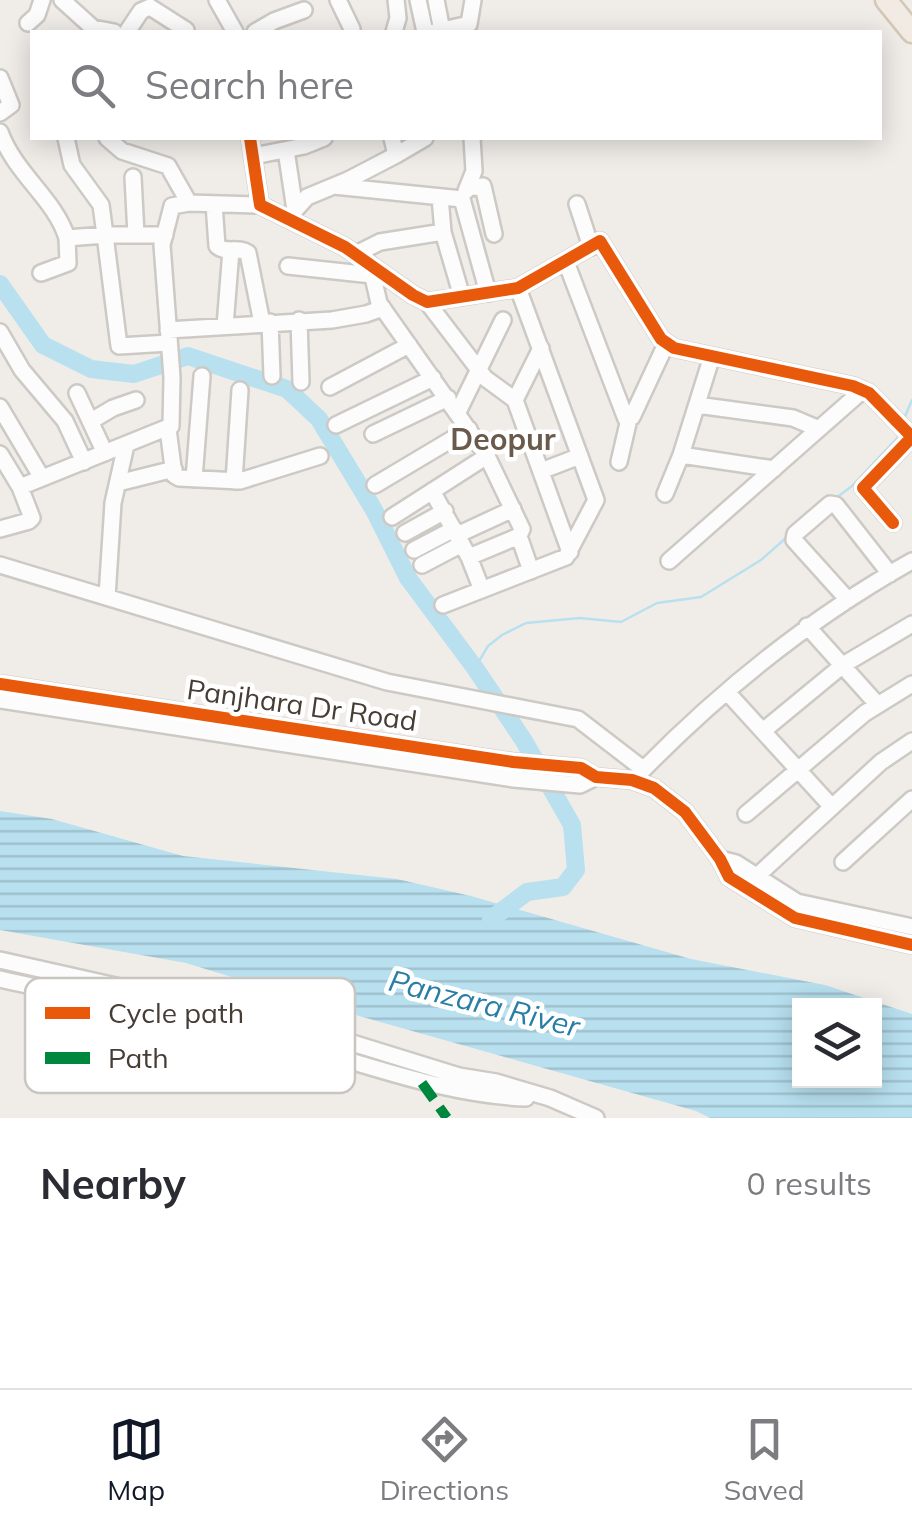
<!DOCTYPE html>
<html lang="en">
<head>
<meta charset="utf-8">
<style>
	:root { --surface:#fff; --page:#f2f2f3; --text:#2b2b33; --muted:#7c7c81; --line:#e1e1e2; --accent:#111827 }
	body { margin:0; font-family:Mulish,sans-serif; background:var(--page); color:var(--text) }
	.controls { position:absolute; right:30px; bottom:30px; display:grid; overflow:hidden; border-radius:0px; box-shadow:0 5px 25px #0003 }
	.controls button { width:90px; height:90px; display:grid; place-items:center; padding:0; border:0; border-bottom:2px solid var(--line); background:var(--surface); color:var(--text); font:50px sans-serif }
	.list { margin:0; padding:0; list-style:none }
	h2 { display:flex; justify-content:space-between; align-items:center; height:130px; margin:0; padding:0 40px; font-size:42px }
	h2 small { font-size:32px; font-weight:400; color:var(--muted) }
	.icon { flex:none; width:55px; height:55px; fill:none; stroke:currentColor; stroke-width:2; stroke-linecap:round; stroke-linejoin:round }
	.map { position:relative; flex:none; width:912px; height:1118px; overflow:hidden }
	.search { position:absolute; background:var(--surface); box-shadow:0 5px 25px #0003; left:30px; right:30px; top:30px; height:110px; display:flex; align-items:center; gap:25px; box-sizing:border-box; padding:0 35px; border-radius:0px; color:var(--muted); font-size:38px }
	.sheet { height:270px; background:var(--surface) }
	nav { display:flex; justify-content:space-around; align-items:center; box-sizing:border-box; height:140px; border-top:2px solid var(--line); background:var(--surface); font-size:28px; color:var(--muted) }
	nav a { display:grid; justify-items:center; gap:5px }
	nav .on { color:var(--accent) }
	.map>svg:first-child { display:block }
</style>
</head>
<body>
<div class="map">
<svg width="912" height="1118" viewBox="0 0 912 1118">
	<defs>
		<pattern id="water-rules" width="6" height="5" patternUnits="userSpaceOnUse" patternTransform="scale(2.5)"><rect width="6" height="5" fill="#b8e0ef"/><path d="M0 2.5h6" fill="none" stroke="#a0c1ce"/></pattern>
	</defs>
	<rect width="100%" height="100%" fill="#f0ede9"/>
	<path fill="url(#water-rules)" fill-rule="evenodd" d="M0,811L52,819L183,856L397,879L471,896L691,959L825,985L912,1014V1118H710L696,1111L359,1016L186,963L0,930ZM800,1006H874V1080H800Z"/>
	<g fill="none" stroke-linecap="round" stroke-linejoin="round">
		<path stroke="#b8e0ef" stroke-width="2.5" d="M903,421L912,400
			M836,498L852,486L901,434
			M475,668L488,646L502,635L526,623L580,618L621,622L657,603L701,597L761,560L787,537"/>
		<path stroke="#b8e0ef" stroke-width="18" d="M0,284L43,345L91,369L134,374L188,356L287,389L319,419L374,510L408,578L475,668L524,741L572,825L576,870L563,887L527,892L491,919"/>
		<g stroke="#cdc9c5" stroke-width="20">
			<path id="minor" d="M62,0L93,28L114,32
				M217,0L235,32
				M338,0L352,29
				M418,0L425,32
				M436,0L442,31
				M28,23L37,15L42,0
				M127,32L141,11L150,7L186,30
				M255,32L274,21L304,10
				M394,32L398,18L396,0
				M434,32L469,24L473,0
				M0,78L11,105L0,113
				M0,132C16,175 55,199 67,238
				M66,138L72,165L101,205L105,235H165
				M107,138L122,151L168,166L189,203
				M250,138L260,205L345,247L413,295L427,302L518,288L600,241L661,339L674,348L853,386L869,393L912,437L863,488L893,523
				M286,150L295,210
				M396,155L425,138
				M254,156L304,146L324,138
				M133,177L136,235
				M334,186L462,199L488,293
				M467,188L483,186L494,234
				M466,191L474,171L472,138
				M440,197L443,232L462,297
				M214,204L217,246C226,254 239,246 248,253L262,323
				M577,204L591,247
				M289,217L307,197L348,180L396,155L392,138
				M356,254L380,242L443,232
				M566,262L626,419L632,417L666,344
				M370,264L379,303L487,456L522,529L519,536L469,557
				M288,266L372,275
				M41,273L68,263L67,238L105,235L119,346L169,343
				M427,302L485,378L515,400L570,552
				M299,320L301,382
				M270,322L272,376
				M225,326L231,250
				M168,330L332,320L366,314L383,308
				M0,332L22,370L65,421L84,462
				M330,387L409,345
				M77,393L105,453
				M515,400L541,348
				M697,405L793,418L819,429
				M0,407L42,478
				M458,412L503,320
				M91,421L113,408L136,400
				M336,425L433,378
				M168,429L174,475L179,478L240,481L320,456
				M373,434L448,398
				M0,454L20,487L171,426L172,377L162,245L172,206L189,203L260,205
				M681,455L774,469
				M619,462L629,419
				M541,471L580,456
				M194,479L202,376
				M234,481L240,390
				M118,483L174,469
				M375,485L469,429
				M432,491L469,557L482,590
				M665,494L681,455L712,356
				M392,517L487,456
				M0,529L29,521L32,518L20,487
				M405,533L445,511
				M457,535L513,509
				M519,536L531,571
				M414,550L454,529
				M669,561L863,390
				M0,565L387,682L578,719L643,769
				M422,565L462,544
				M107,597L113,503L126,445
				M848,600L794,540L795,534L830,504L836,505L890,574
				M443,605L566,557L596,500L518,288
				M807,626L877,704
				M0,684L513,762L581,768L596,777L632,780L654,788L685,812L720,859L729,877L795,918L912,945
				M727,692L832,807
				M0,700L514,779L580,785L596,777
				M763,731L843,665L912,624
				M639,774C720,691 810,618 912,561
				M746,814L865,713L912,684
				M720,859L736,863L797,902L912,927
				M843,862L912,799
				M757,876L881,762L912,741
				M0,960L307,1029L459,1076L496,1082L550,1098L596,1118
				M0,979C98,1001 197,1019 294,1045C371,1065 445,1095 526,1098"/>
		</g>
		<g stroke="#d3c7b6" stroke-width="25">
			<path id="major" d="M886,0L912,32"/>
		</g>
		<use href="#minor" stroke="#fdfcfc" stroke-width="15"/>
		<use href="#major" stroke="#f1ebe3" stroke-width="20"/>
		<path stroke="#00873e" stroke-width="10" stroke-dasharray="20 10" stroke-linecap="butt" d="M422,1083L447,1118"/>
		<g stroke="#fff" stroke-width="19">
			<path id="cycleway" d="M250,138L260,205L345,247L413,295L427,302L518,288L600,241L661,339L674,348L853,386L869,393L912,437L863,488L893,523
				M0,684L513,762L581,768L596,777L632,780L654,788L685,812L720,859L729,877L795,918L912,945"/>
		</g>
		<use href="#cycleway" stroke="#e8590c" stroke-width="12"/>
	</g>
	<g text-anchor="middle" stroke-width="9" stroke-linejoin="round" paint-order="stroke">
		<g font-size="28" fill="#463d35" stroke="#fff">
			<text transform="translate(302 705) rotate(8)" y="10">Panjhara Dr Road</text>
		</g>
		<g font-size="30" font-weight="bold" fill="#695a4c" stroke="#fff">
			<text x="503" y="450">Deopur</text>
		</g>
		<g font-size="30" font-style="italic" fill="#287ea5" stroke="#fff">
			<text transform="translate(484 1004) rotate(14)" y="10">Panzara River</text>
		</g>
	</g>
	<rect x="25" y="978" width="330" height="115" rx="15" fill="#fff" stroke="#c8c5c2" stroke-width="2.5"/>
	<rect x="45" y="1007" width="45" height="12" fill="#e8590c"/>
	<rect x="45" y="1052" width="45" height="12" fill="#00873e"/>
	<g font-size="28" fill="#463d35">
		<text x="108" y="1023">Cycle path</text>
		<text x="108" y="1068">Path</text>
	</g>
</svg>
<div class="controls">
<button><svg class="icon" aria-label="layers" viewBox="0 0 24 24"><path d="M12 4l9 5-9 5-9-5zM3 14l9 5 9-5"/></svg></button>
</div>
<div class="search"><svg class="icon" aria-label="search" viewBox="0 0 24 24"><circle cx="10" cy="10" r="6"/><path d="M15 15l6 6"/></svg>Search here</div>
</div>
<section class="sheet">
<h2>Nearby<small>0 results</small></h2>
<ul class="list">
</ul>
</section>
<nav>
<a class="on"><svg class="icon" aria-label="map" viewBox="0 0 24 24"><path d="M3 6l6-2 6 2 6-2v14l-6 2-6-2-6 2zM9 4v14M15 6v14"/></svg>Map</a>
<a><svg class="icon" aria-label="directions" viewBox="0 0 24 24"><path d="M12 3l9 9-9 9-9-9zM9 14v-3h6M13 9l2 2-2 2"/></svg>Directions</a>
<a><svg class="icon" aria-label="saved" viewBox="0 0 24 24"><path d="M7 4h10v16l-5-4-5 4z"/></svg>Saved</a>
</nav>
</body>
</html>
